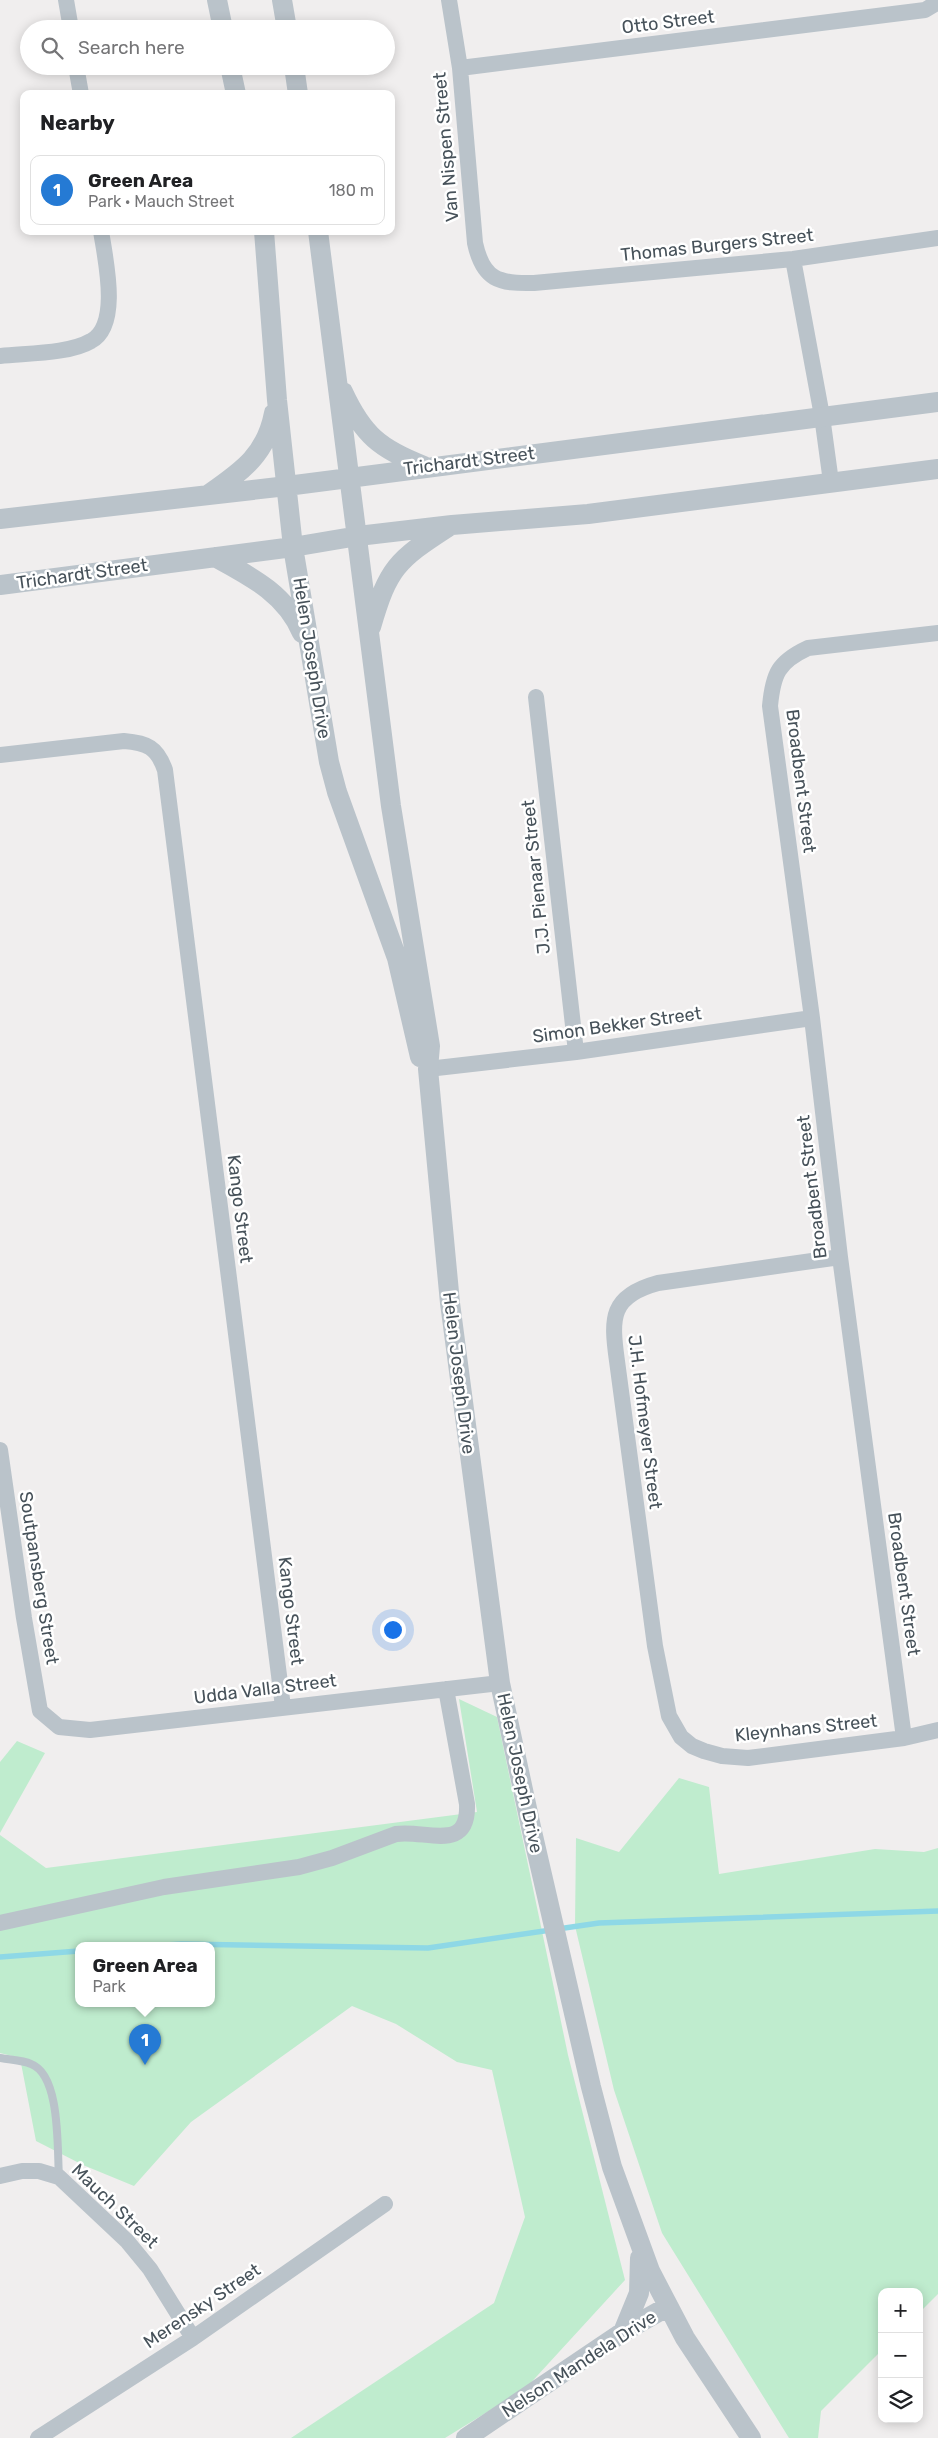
<!DOCTYPE html>
<html lang="en">
<head>
<meta charset="utf-8">
<style>
	:root { --surface:#fff; --page:#f2f2f2; --text:#202124; --muted:#757577; --line:#e0e0e0; --accent:#257ad4 }
	body { margin:0; font-family:Rubik,sans-serif; background:var(--page); color:var(--text) }
	.controls { position:absolute; right:15px; bottom:15px; display:grid; overflow:hidden; border-radius:10px; box-shadow:0 2px 12px #0003 }
	.controls button { width:45px; height:45px; display:grid; place-items:center; padding:0; border:0; border-bottom:1px solid var(--line); background:var(--surface); color:var(--text); font:25px sans-serif }
	.you { position:absolute; left:392px; top:1629px; width:18px; height:18px; margin:-12px; border:4px solid #fff; border-radius:50%; background:#1a73e8; box-shadow:0 0 0 8px #1a73e833 }
	.badge { display:grid; place-items:center; width:32px; height:32px; border-radius:50%; background:var(--accent); color:#fff; font-size:16px; font-weight:700 }
	.pin { position:absolute; translate:-50% -41px; filter:drop-shadow(0 1px 2px #0008) }
	.pin::after { content:''; position:absolute; top:26px; width:18px; height:15px; background:inherit; clip-path:polygon(0 0,100% 0,50% 100%) }
	.popup { position:absolute; left:75px; top:1942px; width:140px; height:65px; box-sizing:border-box; display:grid; place-content:center; border-radius:10px; background:var(--surface); filter:drop-shadow(0 1px 4px #0005); font-size:16px; white-space:nowrap; color:var(--muted) }
	.popup b { font-size:19px; color:var(--text) }
	.popup::after { content:''; position:absolute; left:50%; top:100%; margin-left:-10px; border:10px solid transparent; border-top-color:var(--surface) }
	.list { margin:0; padding:0; list-style:none }
	h2 { display:flex; justify-content:space-between; align-items:center; height:65px; margin:0; padding:0 20px; font-size:21px }
	h2 small { font-size:16px; font-weight:400; color:var(--muted) }
	.list li { display:grid; grid-template-columns:32px 1fr auto; gap:15px; align-items:center; box-sizing:border-box; height:70px; margin:0 10px 10px; padding:0 10px; border:1px solid var(--line); border-radius:10px }
	.list b { display:block; font-size:19px; white-space:nowrap }
	.list p { margin:0; font-size:16px; white-space:nowrap; color:var(--muted) }
	.list em { font-size:16px; font-style:normal; color:var(--muted) }
	.icon { flex:none; width:28px; height:28px; fill:none; stroke:currentColor; stroke-width:2; stroke-linecap:round; stroke-linejoin:round }
	.map { position:relative; flex:none; width:938px; height:2438px; overflow:hidden }
	.search { position:absolute; background:var(--surface); box-shadow:0 2px 12px #0003; left:20px; top:20px; width:375px; height:55px; display:flex; align-items:center; gap:12px; box-sizing:border-box; padding:0 18px; border-radius:28px; color:var(--muted); font-size:19px }
	.panel { position:absolute; background:var(--surface); box-shadow:0 2px 12px #0003; left:20px; top:90px; width:375px; height:145px; border-radius:10px }
	.map>svg:first-child { display:block }
</style>
</head>
<body>
<div class="map">
<svg width="938" height="2438" viewBox="0 0 938 2438">
	<rect width="100%" height="100%" fill="#f0eeee"/>
	<path fill="#bfecce" fill-rule="evenodd" d="M459,1699L497,1717L568,2055L625,2280L526,2388L445,2438H291L494,2303L525,2217L492,2070L457,2062L396,2024L352,2006L191,2122L134,2186L83,2165L36,2141L20,2058L0,2053V1835L46,1868L477,1812ZM79,1946H211V2004H79Z
		M17,1741L45,1753L0,1833V1762Z
		M679,1778L709,1787L719,1874L875,1849L924,1852L938,1848V2294L919,2313V2292H882V2350L821,2411L818,2438H789L662,2233L614,2090L575,1926L576,1838L619,1852Z"/>
	<g fill="none" stroke-linecap="round" stroke-linejoin="round">
		<path stroke="#8ed8e6" stroke-width="5.5" d="M148,1946L182,1944L428,1948L599,1923L938,1911
			M0,1957L79,1951"/>
		<path stroke="#bac3ca" stroke-width="8" d="M0,2058C10,2060 22,2060 31,2064C61,2075 57,2150 59,2177"/>
		<path stroke="#bac3ca" stroke-width="16" d="M66,0L71,29
			M449,0L460,68L475,243C483,280 499,284 534,283L793,259L938,238
			M76,66L81,94
			M460,68L925,10L938,2
			M793,259L822,416L831,482
			M0,356C26,353 69,354 91,341C121,325 105,258 101,231
			M536,697L576,1052
			M0,755L124,741C147,743 157,747 165,770L283,1707
			M428,1069L576,1052L812,1018
			M840,1257L658,1283C610,1296 611,1318 617,1361L655,1646L669,1716L681,1737L692,1746L704,1751L722,1756L748,1758L904,1738L938,1730
			M0,1450L24,1618L40,1711L59,1727L90,1730L500,1683
			M904,1738L840,1257L812,1018L770,706C773,674 778,662 808,648L938,633
			M0,1923L164,1887L299,1867L332,1858L396,1834C425,1829 469,1854 467,1804L446,1689
			M0,2176L22,2171H39L59,2177L127,2241L150,2269L193,2338
			M38,2438L193,2338L385,2204"/>
		<path stroke="#bac3ca" stroke-width="20" d="M217,0L223,29
			M282,0L287,29
			M230,66L236,94
			M294,66L298,94
			M264,231L277,400L293,547L329,762L337,792L397,958L420,1057
			M318,231L391,806L430,1046L428,1069L450,1303L500,1683L531,1827L591,2087L612,2167L650,2271L685,2338L751,2438
			M343,392C363,435 380,449 424,466
			M209,494C242,471 266,455 274,413
			M0,519L287,486L938,402
			M215,557C250,576 286,594 302,633
			M0,585L293,547L358,536L452,525L588,514L938,469
			M371,627C388,568 397,560 448,527
			M623,2332L639,2293L640,2258
			M466,2438L623,2332L667,2307"/>
	</g>
	<g text-anchor="middle" stroke-width="5" stroke-linejoin="round" paint-order="stroke">
		<g font-size="18" fill="#47525a" stroke="#fff">
			<text transform="translate(668 22) rotate(-7)" y="6">Otto Street</text>
			<text transform="translate(446 147) rotate(-95)" y="6">Van Nispen Street</text>
			<text transform="translate(717 245) rotate(-6)" y="6">Thomas Burgers Street</text>
			<text transform="translate(469 461) rotate(-7)" y="6">Trichardt Street</text>
			<text transform="translate(82 574) rotate(-8)" y="6">Trichardt Street</text>
			<text transform="translate(312 658) rotate(81)" y="6">Helen Joseph Drive</text>
			<text transform="translate(801 781) rotate(83)" y="6">Broadbent Street</text>
			<text transform="translate(536 877) rotate(-96)" y="6">J.J. Pienaar Street</text>
			<text transform="translate(617 1025) rotate(-8)" y="6">Simon Bekker Street</text>
			<text transform="translate(812 1187) rotate(-97)" y="6">Broadbent Street</text>
			<text transform="translate(240 1209) rotate(83)" y="6">Kango Street</text>
			<text transform="translate(459 1373) rotate(83)" y="6">Helen Joseph Drive</text>
			<text transform="translate(645 1422) rotate(83)" y="6">J.H. Hofmeyer Street</text>
			<text transform="translate(39 1578) rotate(81)" y="6">Soutpansberg Street</text>
			<text transform="translate(904 1584) rotate(82)" y="6">Broadbent Street</text>
			<text transform="translate(291 1611) rotate(83)" y="6">Kango Street</text>
			<text transform="translate(265 1689) rotate(-7)" y="6">Udda Valla Street</text>
			<text transform="translate(806 1728) rotate(-6)" y="6">Kleynhans Street</text>
			<text transform="translate(520 1773) rotate(78)" y="6">Helen Joseph Drive</text>
			<text transform="translate(115 2206) rotate(44)" y="6">Mauch Street</text>
			<text transform="translate(202 2306) rotate(-34)" y="6">Merensky Street</text>
			<text transform="translate(579 2364) rotate(-33)" y="6">Nelson Mandela Drive</text>
		</g>
	</g>
</svg>
<div class="controls">
<button>+</button>
<button>−</button>
<button><svg class="icon" aria-label="layers" viewBox="0 0 24 24"><path d="M12 4l9 5-9 5-9-5zM3 14l9 5 9-5"/></svg></button>
</div>
<div class="you"></div>
<div class="pin badge" style="left:145px;top:2065px">1</div>
<div class="popup"><b>Green Area</b>Park</div>
<div class="search"><svg class="icon" aria-label="search" viewBox="0 0 24 24"><circle cx="10" cy="10" r="6"/><path d="M15 15l6 6"/></svg>Search here</div>
<section class="panel">
<h2>Nearby<small></small></h2>
<ul class="list">
<li><span class="badge">1</span><div><b>Green Area</b><p>Park · Mauch Street</p></div><em>180 m</em></li>
</ul>
</section>
</div>
</body>
</html>
